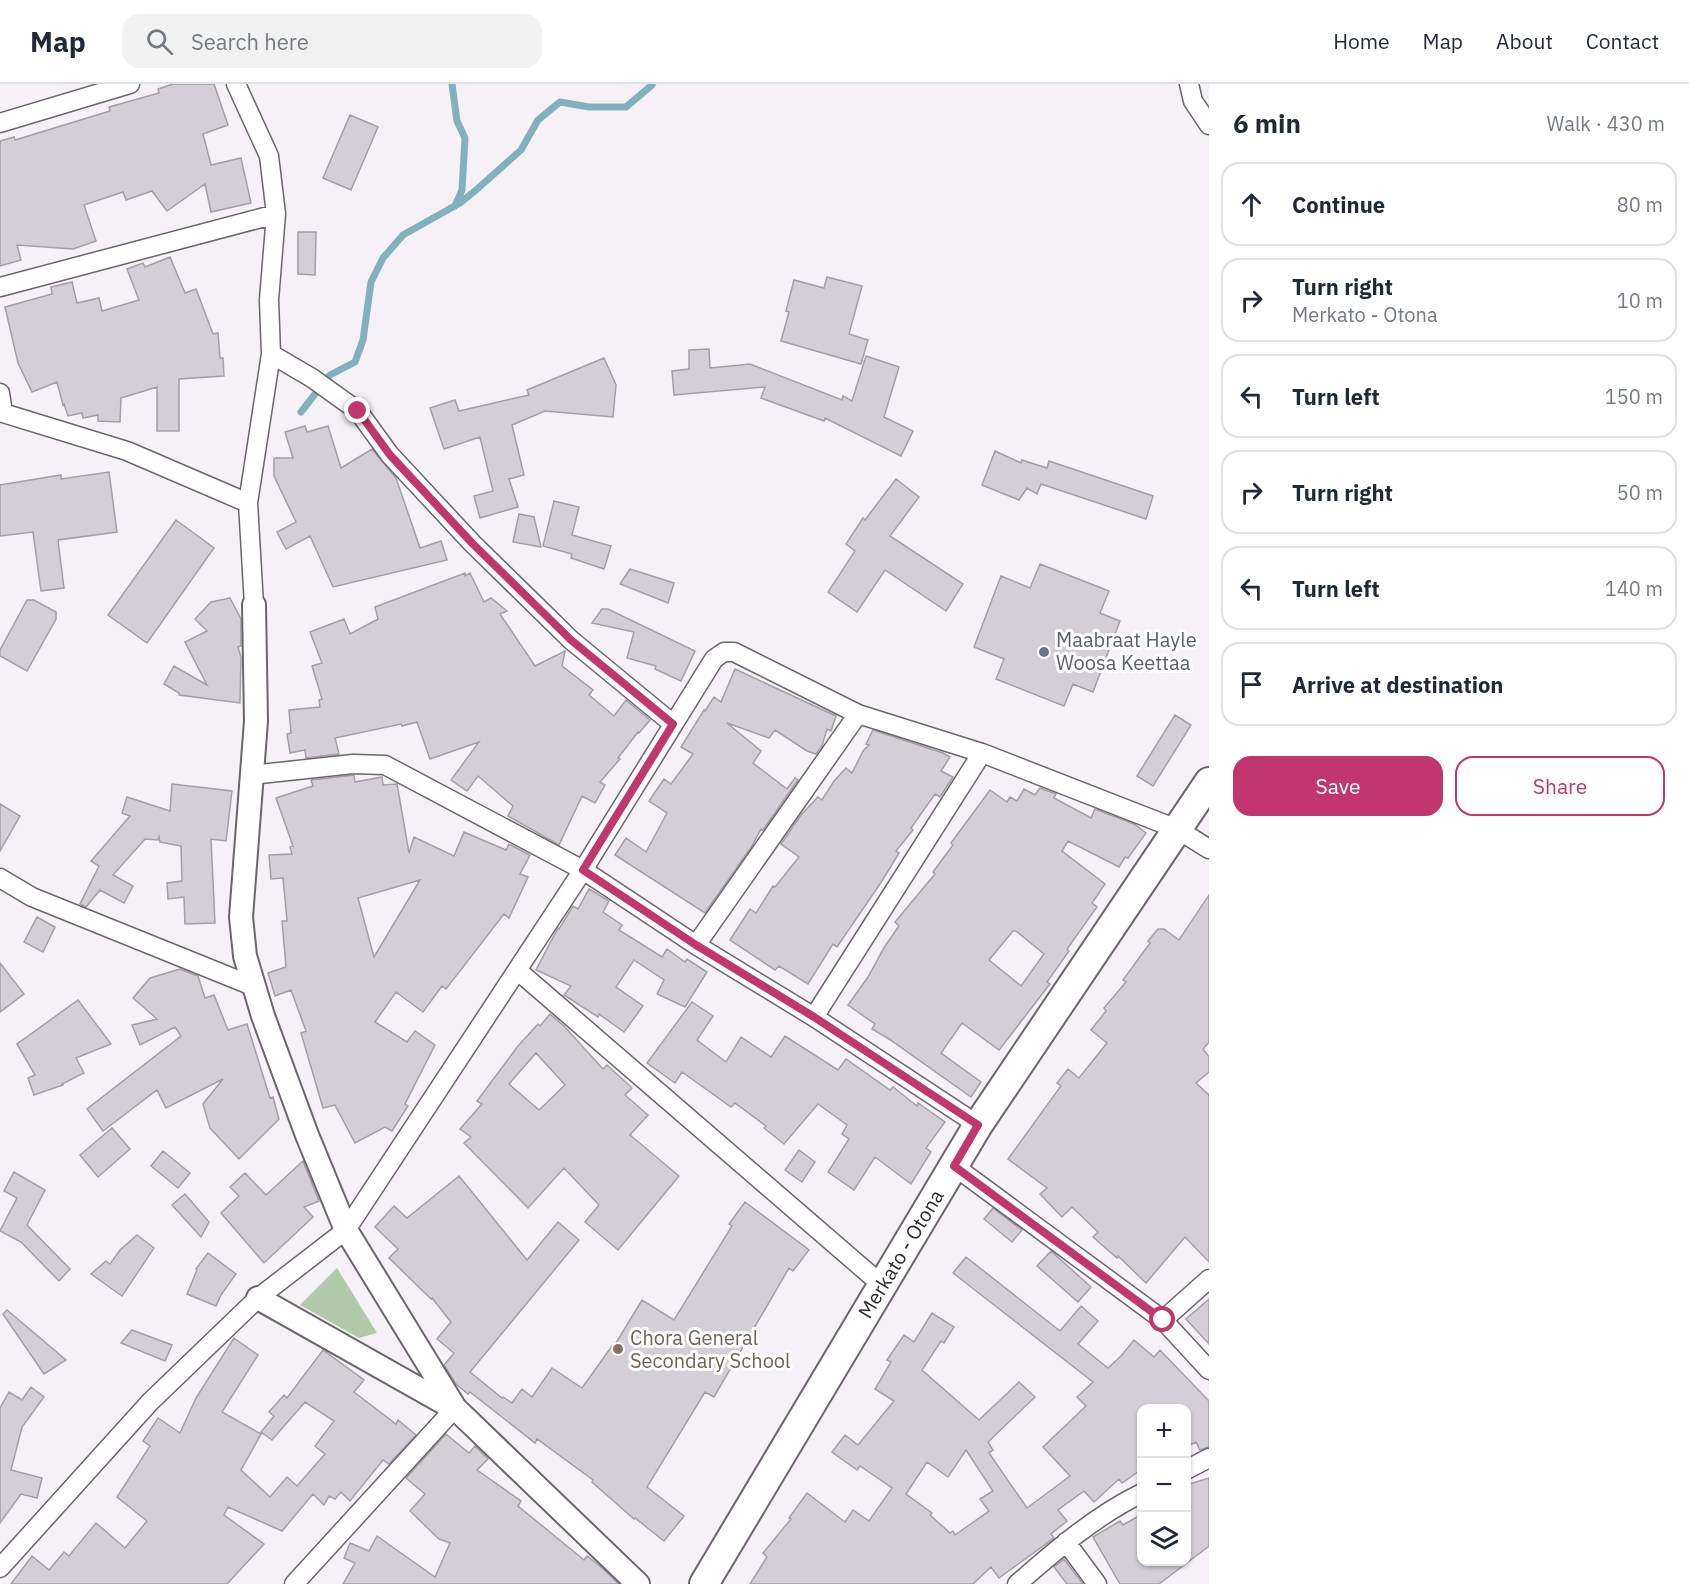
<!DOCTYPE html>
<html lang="en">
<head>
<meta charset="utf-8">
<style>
	:root { --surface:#fff; --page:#f2f2f3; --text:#1f2937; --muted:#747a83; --line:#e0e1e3; --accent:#c0366d }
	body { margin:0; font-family:"IBM Plex Sans",sans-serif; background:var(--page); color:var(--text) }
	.controls { position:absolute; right:18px; bottom:18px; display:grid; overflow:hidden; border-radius:12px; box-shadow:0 2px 4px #0004 }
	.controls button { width:54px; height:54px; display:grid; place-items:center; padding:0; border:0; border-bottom:2px solid var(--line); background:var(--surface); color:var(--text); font:30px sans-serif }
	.stop { position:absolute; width:18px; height:18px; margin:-14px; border:4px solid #c0366d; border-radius:50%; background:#fff }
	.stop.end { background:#c0366d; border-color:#fff; box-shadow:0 2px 6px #0008 }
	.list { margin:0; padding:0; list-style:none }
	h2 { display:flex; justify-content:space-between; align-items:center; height:78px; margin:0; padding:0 24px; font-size:26px }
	h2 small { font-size:20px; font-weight:400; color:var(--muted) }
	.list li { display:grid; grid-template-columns:39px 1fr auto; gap:18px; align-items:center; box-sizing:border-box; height:84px; margin:0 12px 12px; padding:0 12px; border:2px solid var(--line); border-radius:18px }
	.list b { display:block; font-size:22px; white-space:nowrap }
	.list p { margin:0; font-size:20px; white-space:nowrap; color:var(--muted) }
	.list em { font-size:20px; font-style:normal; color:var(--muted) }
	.actions { display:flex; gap:12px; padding:18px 24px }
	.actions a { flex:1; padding:14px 0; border:2px solid var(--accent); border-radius:18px; text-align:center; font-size:21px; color:var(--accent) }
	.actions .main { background:var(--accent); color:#fff }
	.icon { flex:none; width:33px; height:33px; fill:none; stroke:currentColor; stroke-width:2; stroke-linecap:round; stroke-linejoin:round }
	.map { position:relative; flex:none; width:1209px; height:1500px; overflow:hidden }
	header { display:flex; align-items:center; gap:36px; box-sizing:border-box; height:84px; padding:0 30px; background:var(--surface); border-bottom:2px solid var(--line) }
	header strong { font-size:28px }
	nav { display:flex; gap:33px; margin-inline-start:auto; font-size:21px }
	.search { width:420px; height:54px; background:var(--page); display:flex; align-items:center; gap:15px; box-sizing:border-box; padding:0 21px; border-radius:18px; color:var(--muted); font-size:22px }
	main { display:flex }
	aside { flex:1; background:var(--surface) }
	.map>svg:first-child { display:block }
</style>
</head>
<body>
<header>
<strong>Map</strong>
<div class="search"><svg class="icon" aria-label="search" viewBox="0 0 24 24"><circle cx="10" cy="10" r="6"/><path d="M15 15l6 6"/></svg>Search here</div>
<nav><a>Home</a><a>Map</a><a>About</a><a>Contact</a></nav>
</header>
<main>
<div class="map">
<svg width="1209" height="1500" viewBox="0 0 1209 1500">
	<rect width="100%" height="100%" fill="#f6f0f7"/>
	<path fill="#b0caa9" d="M337,1184L377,1249L359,1254L300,1221Z"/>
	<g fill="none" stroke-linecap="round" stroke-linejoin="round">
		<path stroke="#82b1be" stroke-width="7" d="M452,0L457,37L465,54L462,106L455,122
			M301,328L330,291L355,278L363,256L371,198L383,174L403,151L460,119L476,106L521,66L538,36L560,18L589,23H626L652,1"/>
	</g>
	<path fill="#d4ced6" stroke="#a49ea6" stroke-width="1.5" fill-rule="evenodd" d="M173,0H214L228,41L203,50L211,81L241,74L251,119L211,128L205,100L167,127L152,107L126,116L123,108L84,121L96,157L73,165L17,161L21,176L0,182V57L14,53L15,56L110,27L109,23L159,9L158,5Z
		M350,31L378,43L351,106L323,94Z
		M298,148H316L315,191L298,190Z
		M170,173L185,209L196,205L213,250L218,249L220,274H223L224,292L179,295V347H157V303L121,314L120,338L98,337V331L83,334L82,329L68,332L64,320L63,321L57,298L32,308L18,279L5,223L52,210L51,203L72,198L77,219L99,214L102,227L139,216L127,185L143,179L145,183Z
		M827,193L862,202L849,250L868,256L861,280L781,257L789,228L786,227L794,196L824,204Z
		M709,265L710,284L750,280L842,316L843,312L852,317L866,272L899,283L884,333L913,347L901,372L825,334L824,337L761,314L765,303L674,311L672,287L689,285V266Z
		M604,274L616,301L613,333L545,327L512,341L524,391L509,395L518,423L480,434L474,412L493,407L480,353L444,365L430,324L455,316L459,327L529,311L527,306Z
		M305,342L307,348L328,342L341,384L372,365L396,394L420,464L441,457L447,476L333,503L310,452L286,465L277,448L296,438L274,392V374H293L285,348Z
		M995,367L1021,379L1022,376L1047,384L1049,377L1153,412L1146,435L1041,400L1037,410L1027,404L1019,416L982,401Z
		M109,388L117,448L58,456L64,504L41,507L33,448L0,452V401L61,391V395Z
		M896,395L919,413L890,452L963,500L946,527L885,486L857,528L828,508L855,467L846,460L863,434L865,436Z
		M554,417L579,423L572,451L611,462L604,485L571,474L572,470L543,462Z
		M519,430L534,433L541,463L513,458Z
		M176,436L214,464L147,559L108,531Z
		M1040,480L1109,507L1100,529L1120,537L1093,608L1073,600L1064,622L996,595L1004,575L974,563L1001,492L1030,504Z
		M630,485L674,499L668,519L620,500Z
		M465,489V492L470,489L484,518L491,514L507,527L500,530L535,582L565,567L562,582L593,606L589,611L614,632L626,616L650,636L639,649L638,648L618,674L620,675L600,698L605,701L595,719L582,712L559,761L508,732L513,722L478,692L467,707L451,696L479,658L430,675L417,638L402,642L401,640L335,654L339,670L306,674L305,666L290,669L287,650L291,649L289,626L320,623L319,616L322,615L312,582L322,579L310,548L344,535L350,550L378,535L375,523Z
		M230,514L241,535V562L238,563L241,573L240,619L179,611V609L164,600L174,582L207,601L185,558L207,547L195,535L211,518Z
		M27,516H34L56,528V535L27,587L0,572V566Z
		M602,525H608L695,567L681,597L655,585L656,582L627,574L634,548L592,539Z
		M735,585L836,632L831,647L827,645L822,662L816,670L807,667L775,646L769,654L727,639L761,667L753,679L787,705L795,694L798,696L763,746L761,745L752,762L705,829L615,771L626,754L646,768L667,729L649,717L664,695L671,700L693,670L681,663L704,626L705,627L714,613L721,618Z
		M1175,631L1191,641L1153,702L1137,692Z
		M873,646L943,669L950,673L941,687L953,693L940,713L935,710L911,744L913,746L896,767L899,769L882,797L837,863L833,860L808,900L779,882L775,886L730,856L750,825L756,829L773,802L775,803L799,773L781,760L801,731L818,713L822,716L834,697L846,684L852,689L863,667L869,661L866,660Z
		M354,691L355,698L382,693L383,701L397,700L409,769L414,753L454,772L464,748L506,766L509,760L530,771L520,790L528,793L509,834L504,830L446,905L442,902L423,928L396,908L375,938L407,958L415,947L435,961L405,1020L408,1022L392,1047L385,1043L355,1059L335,1021L323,1024L301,949L306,947L291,906L275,912L268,889L286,883L282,837H287L283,794L271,795L269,771L292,770L290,763L293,762L276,714L313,702L311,696ZM420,796L374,873L358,814Z
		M172,700L232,707L226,757L211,755L215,839L185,840L184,813L168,815L167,799L182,797L181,762L160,758L159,753L158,756L145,755L113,791L133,802L124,819L100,806L86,823L80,820L99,782L91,777L130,732L122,729L127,713L170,727Z
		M1040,704L1056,710L1054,714L1091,734L1095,725L1134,740L1146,749L1128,774L1125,773L1119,783L1068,757L1062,767L1105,800L1092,819L1097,823L1067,865L1069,867L1047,898L1050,900L999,966L962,939L941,969L981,998L971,1013L889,955L872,945L875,940L848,921L868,893L885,862L899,842L895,838L935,790L933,788L953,761L951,759L990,706L1007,718L1010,713L1017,717L1024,705L1035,711ZM1013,847H1016L1044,870L1021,902L989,876Z
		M0,720L20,732L0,767Z
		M589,805L609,817L603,828L622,841L619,846L662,873L667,865L685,878L687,875L707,888L685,923L657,910L664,896L634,876L616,903L643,922L624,948L599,930L598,933L564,911L571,902L536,886L558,844L559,845L573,822L578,825Z
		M1209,811V958L1203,965L1209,973V988L1196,999L1209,1011V1178L1185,1153L1146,1199L1118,1172L1117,1174L1093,1153L1098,1148L1072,1123L1062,1133L1040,1110L1047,1104L1008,1075L1061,1002L1057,999L1068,985L1079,994L1107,959L1091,946L1106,927L1104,924L1126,898L1123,896L1150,859L1148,857L1158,845H1164L1179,856Z
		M37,833L55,843L43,868L24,858Z
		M0,879L24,910L0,928Z
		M180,885L198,892L205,914L214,911L228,946L247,940L270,1014L273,1013L279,1035L239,1075L210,1044L203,1020L223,995L166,1024L157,1006L103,1047L87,1025L181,952L175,943L140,961L132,941L157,935L133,914L150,894Z
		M78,916L111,960L76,974L84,989L62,1000L63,1001L34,1011L28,994L35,991L17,960Z
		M692,918L713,932L697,956L726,978L741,953L771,973L785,952L838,986L846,975L890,1006L893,1003L917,1022L918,1019L945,1038L926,1064L931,1068L911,1100L875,1073L854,1106L828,1088L849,1055L842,1050L847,1041L818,1020L784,1060L764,1044L766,1042L735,1019L731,1023L682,988L675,999L647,979Z
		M550,930L563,941L603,985L607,981L632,1004L625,1011L648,1031L630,1051L679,1092L618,1166L585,1138L599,1121L564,1084L528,1124L464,1059L471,1053L460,1045L482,1020L477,1017L518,962L538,940L540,942ZM536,969L565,1001L539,1026L509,1000Z
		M112,1044L130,1065L98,1093L80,1071Z
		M799,1066L815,1078L802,1098L785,1086Z
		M163,1067L190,1089L178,1104L151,1082Z
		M303,1077L319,1117L304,1123L313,1133L264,1179L221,1129L239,1112L230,1103L245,1089L266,1111Z
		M14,1088L45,1106L27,1141L70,1185L59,1197L21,1158L0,1147L17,1114L4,1107Z
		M459,1092L527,1176L558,1138L579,1156L470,1288L502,1314L503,1313L512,1319L522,1305L532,1313L552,1284L582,1304L612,1262L613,1264L642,1216L674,1236L732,1142L729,1140L745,1118L809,1166L793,1187L789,1184L714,1313L705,1308L647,1403L684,1432L664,1457L635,1434L634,1435L592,1398L593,1396L537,1355L535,1359L470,1308L468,1310L456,1300L444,1281L454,1269L437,1255L451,1238L432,1214L431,1215L389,1174L398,1165L375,1143L394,1122L407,1134Z
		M185,1110L209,1138L201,1153L172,1121Z
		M993,1124L1022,1146L1012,1158L984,1135Z
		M137,1151L154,1164L122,1212L91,1190L106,1177L110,1180L120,1166Z
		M1051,1167L1091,1203L1078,1218L1037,1182Z
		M208,1169L236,1190L221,1211L216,1222L187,1210L197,1186L196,1185Z
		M966,1173L1060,1247L1081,1222L1098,1237L1078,1260L1108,1284L1121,1272L1134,1256L1154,1273L1160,1266L1209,1317V1363L1200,1366L1196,1358L1186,1363V1324H1142V1385L1122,1399L1119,1395L1094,1418L1084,1407L1058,1426L1067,1437L1051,1450L1054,1454L999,1494L991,1483L973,1500H750L767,1473L763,1469L791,1435L789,1434L807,1409L845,1438L853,1426L869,1437L892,1404L860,1382L857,1386L832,1368L845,1351L858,1361L894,1317L875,1305L891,1278L887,1276L904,1251L914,1258L932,1229L954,1243L944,1259L941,1257L922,1286L979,1336L1019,1298L1035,1313L988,1358L993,1366L989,1369L1027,1424L1070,1392L1043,1363L1086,1322L1077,1313L1093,1298L953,1189ZM966,1366L993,1407L980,1415L989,1427L955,1451L953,1447L950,1449L930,1431L932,1429L906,1410L927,1378L948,1393Z
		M1209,1215V1260L1186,1235Z
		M7,1226L66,1276L44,1290L3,1230Z
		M132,1246L172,1261L165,1277L121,1259Z
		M234,1254L258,1271L222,1328L261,1350L241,1386L270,1413L287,1393L297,1402L325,1370L315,1362L334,1337L305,1318L272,1356L261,1348L274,1332L269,1328L284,1311L287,1314L323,1266L364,1296L354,1308L396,1340L398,1336L416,1351L389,1380L383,1376L350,1417L341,1408L335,1415L329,1412L324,1421L313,1410L282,1447L228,1423L224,1431L264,1460L227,1500H11L32,1472L49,1486L64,1468L69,1472L96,1439L125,1464L147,1437L117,1413L150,1362L143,1357L158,1334L180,1349L196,1314Z
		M31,1303L44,1313L22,1343L11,1386L42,1394L37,1414L21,1410L0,1439V1324L9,1308L22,1316Z
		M446,1350L469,1369L475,1362L488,1375L477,1386L521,1417L518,1422L584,1476L587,1472L600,1482L619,1500H343L355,1479L344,1474L350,1459L369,1467L377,1452L435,1493L450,1459L439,1455L410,1427L425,1410L406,1394Z
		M1209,1394V1462L1159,1500H1120L1093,1453L1120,1437L1123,1441L1142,1430V1478H1186V1401Z
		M1064,1475L1083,1500H1067L1054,1483Z"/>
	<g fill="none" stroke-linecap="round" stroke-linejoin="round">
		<g stroke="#6b666c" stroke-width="21">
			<path id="minor" d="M236,0L269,72L276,130L269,216L271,270L248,419L254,521
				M1189,0L1193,17L1209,41
				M0,39L130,0
				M0,203L276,130
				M271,270L312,294L358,327L390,371L472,459L571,556L673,640
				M0,309L3,329
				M0,328L127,367L248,419
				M251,691L353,680L385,681L583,786L696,861L814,933L978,1041
				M0,794L32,813L255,903
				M696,861L858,630
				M517,886L882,1201
				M814,933L982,669
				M954,1082L1163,1236L1209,1286
				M1163,1236L1209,1195
				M1186,1386L1209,1374
				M1066,1458L1097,1500
				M0,1484L150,1318L258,1214L346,1146L583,786L714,575L724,568H734L858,630L982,669L1177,745L1209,765
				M294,1500L455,1324
				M1017,1500C1056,1466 1095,1432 1142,1409"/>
		</g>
		<g stroke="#6b666c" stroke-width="26">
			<path id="tertiary" d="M254,521L256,637L241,833L245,872L263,932L307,1051L346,1146L455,1324L638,1500
				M258,1214L453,1324"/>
		</g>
		<g stroke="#6b666c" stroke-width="32">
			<path id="primary" d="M704,1500L978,1041L1209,698"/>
		</g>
		<use href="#minor" stroke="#fff" stroke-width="18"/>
		<use href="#tertiary" stroke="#fff" stroke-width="22"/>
		<use href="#primary" stroke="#fff" stroke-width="28"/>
	</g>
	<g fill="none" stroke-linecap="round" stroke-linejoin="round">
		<path stroke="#c0366d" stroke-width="8" d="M358,327L390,371L472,459L571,556L673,640L583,786L696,861L814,933L978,1041L954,1082L1163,1236"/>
	</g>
	<circle fill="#6b7280" stroke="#fff" stroke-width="2" cx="1044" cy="568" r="6"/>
	<circle fill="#8d6e63" stroke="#fff" stroke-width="2" cx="618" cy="1265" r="6"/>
	<g text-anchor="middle" stroke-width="6" stroke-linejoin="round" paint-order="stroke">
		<g font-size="20" fill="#5b616d" stroke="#fff" text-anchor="start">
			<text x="1056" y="563">Maabraat Hayle<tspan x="1056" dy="23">Woosa Keettaa</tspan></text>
		</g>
		<g font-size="20" fill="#2c2a2d" stroke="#fff">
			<text transform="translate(901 1170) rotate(-59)" y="7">Merkato - Otona</text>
		</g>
		<g font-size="20" fill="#785e54" stroke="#fff" text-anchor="start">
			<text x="630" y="1261">Chora General<tspan x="630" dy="23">Secondary School</tspan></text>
		</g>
	</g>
</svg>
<div class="controls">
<button>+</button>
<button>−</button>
<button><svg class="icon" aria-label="layers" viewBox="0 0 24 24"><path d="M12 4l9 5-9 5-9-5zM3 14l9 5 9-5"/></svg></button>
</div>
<div class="stop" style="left:1163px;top:1236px"></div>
<div class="stop end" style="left:358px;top:327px"></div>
</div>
<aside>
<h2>6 min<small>Walk · 430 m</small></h2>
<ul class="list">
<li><svg class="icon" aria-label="ahead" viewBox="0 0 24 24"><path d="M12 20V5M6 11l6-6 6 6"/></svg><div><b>Continue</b></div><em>80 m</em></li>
<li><svg class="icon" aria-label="right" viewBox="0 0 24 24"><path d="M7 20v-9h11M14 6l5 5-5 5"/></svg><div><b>Turn right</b><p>Merkato - Otona</p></div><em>10 m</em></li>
<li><svg class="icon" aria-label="left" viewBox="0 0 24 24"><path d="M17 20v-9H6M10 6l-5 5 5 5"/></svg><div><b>Turn left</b></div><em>150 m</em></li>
<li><svg class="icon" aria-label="right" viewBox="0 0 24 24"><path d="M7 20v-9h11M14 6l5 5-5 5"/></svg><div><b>Turn right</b></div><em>50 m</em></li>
<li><svg class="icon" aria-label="left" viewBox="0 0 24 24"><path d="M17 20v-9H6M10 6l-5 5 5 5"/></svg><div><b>Turn left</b></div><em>140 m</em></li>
<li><svg class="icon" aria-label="arrive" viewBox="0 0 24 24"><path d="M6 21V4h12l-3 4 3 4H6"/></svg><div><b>Arrive at destination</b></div></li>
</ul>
<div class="actions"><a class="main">Save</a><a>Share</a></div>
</aside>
</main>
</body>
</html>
